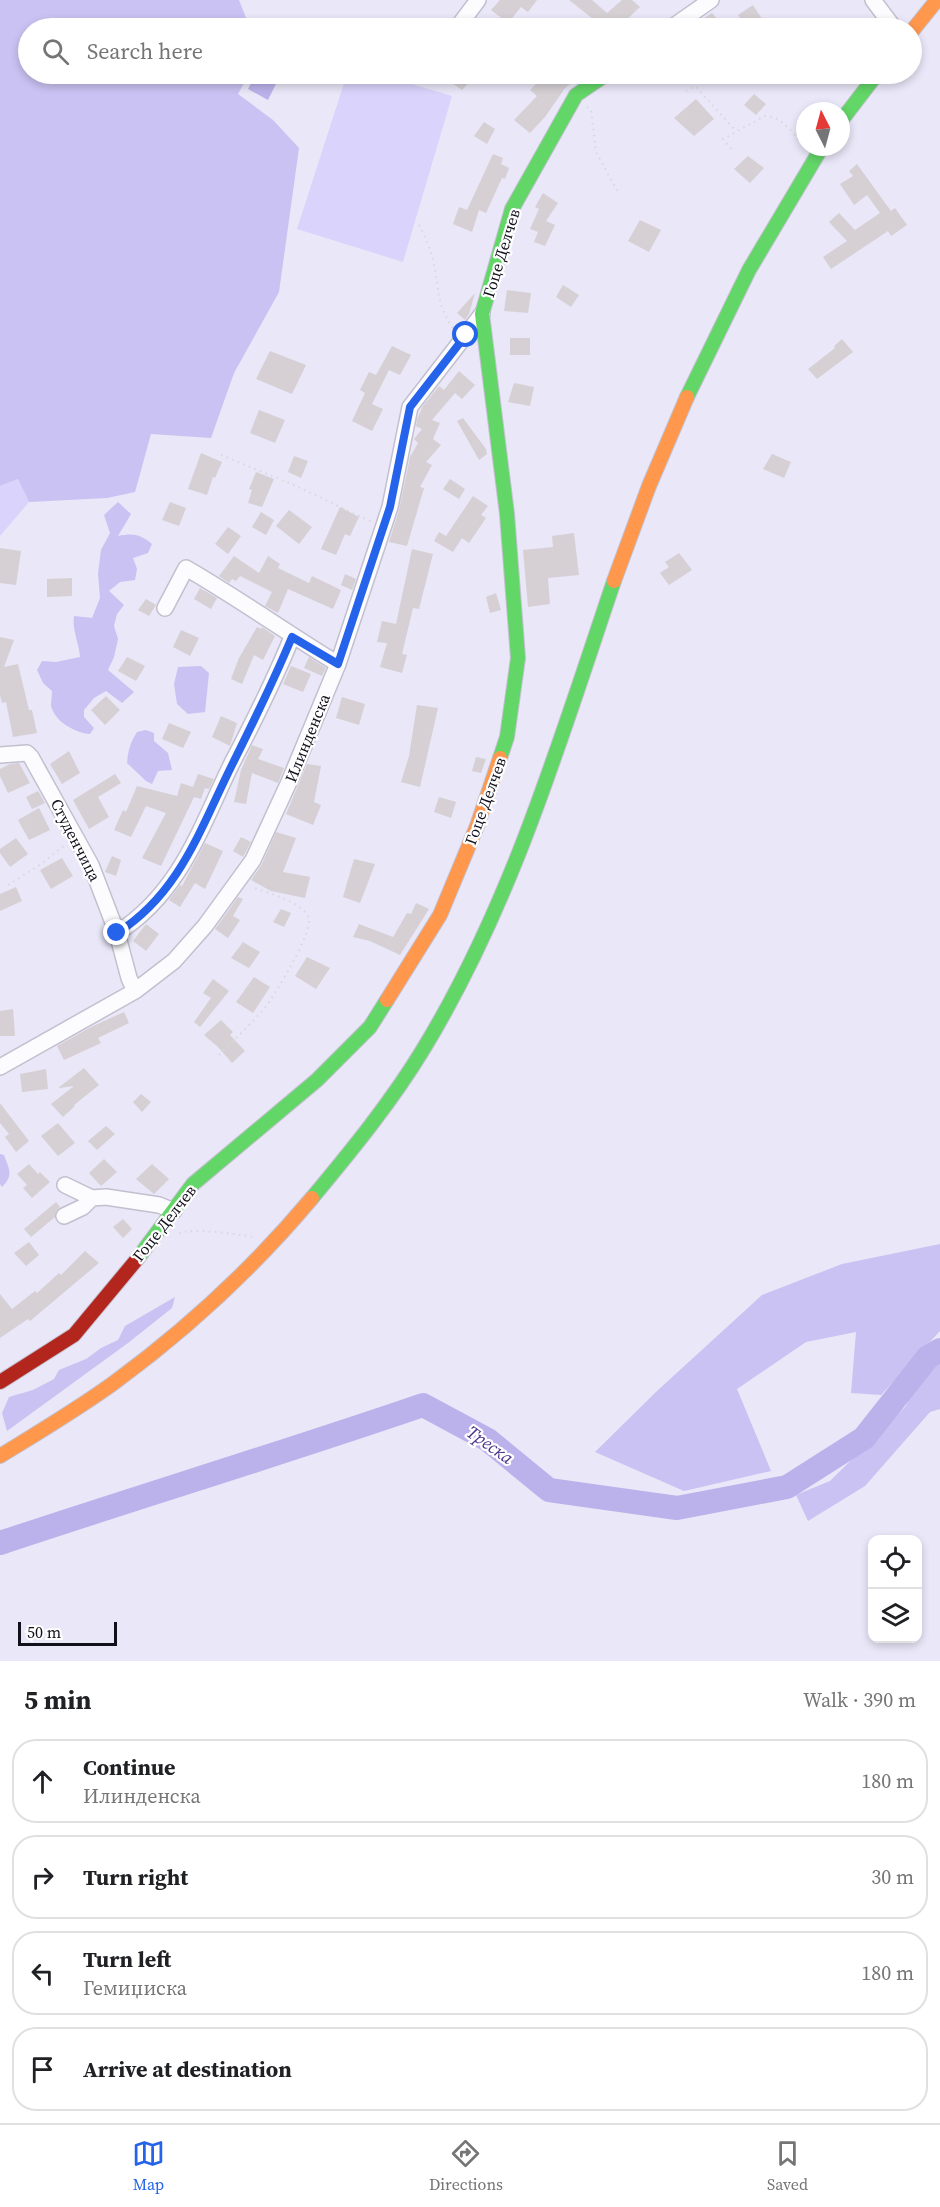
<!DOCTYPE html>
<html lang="en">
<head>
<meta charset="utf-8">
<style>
	:root { --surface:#fff; --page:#f6f6f6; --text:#202124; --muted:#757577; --line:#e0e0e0; --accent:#2563eb }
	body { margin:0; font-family:"Source Serif 4",serif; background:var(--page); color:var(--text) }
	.controls { position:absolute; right:18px; bottom:18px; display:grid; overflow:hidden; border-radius:12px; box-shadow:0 3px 9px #0003 }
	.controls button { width:54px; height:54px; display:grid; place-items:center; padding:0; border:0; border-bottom:2px solid var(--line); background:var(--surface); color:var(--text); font:30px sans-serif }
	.compass { position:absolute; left:796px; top:102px; width:54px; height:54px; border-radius:50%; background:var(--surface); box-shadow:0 3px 9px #0003; rotate:354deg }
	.scale { position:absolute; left:18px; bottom:15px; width:99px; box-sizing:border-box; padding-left:6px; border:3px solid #12101a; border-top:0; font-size:16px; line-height:21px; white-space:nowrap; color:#12101a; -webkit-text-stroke:4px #fff; paint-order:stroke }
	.stop { position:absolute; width:18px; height:18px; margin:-14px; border:4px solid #2563eb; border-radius:50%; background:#fff }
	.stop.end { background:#2563eb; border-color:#fff; box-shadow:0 2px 6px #0008 }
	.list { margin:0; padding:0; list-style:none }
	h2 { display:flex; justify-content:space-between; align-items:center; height:78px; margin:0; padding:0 24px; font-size:26px }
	h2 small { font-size:20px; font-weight:400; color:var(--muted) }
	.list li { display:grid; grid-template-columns:39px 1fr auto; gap:18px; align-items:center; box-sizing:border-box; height:84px; margin:0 12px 12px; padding:0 12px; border:2px solid var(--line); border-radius:24px }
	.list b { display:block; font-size:22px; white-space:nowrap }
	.list p { margin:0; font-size:20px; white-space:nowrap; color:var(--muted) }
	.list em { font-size:20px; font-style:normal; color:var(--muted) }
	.icon { flex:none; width:33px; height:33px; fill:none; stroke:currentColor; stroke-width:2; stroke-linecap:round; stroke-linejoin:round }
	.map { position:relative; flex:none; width:940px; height:1661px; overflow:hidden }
	.search { position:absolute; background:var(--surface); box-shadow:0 3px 9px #0003; left:18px; right:18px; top:18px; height:66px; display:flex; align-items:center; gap:15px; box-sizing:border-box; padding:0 21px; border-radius:33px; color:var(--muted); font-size:22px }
	.sheet { height:462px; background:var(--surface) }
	nav { display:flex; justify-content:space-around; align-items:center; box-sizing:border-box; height:84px; border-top:2px solid var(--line); background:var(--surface); font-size:16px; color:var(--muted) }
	nav a { display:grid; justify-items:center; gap:3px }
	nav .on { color:var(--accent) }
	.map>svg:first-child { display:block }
</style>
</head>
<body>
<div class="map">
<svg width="940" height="1661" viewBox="0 0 940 1661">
	<rect width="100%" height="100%" fill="#e9e7f8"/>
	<path fill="#dad3fb" d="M347,74H377L452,96L403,262L297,229Z
		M18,479L29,502L0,536V486Z"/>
	<path fill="#cac2f2" d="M0,0H239L250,28H28V74H249L238,94L273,120L299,148L279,292L234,373L211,438L151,434L135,492L107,498L29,502L18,479L0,486Z
		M118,502L131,514L118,536C133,533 140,534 152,544L148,553L133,558L137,569L135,580L120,582L109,591L124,605L117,614L114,626L118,639L114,657L108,670L134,692L122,703L106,691L94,698L84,710V717L94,728L90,734C76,733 55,722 51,706C51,702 52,695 52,691L43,683L37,670L42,661L56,662L80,657C79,642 72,631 74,616L92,618L100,598L98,574L101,550L110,533L104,515Z
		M201,666L209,673L205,712L188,714L177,704L174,684L178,667Z
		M146,730L154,733V741L168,753L172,770L158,771L152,784L146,781L127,763C128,751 130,743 137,732Z
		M0,1154L4,1155C9,1169 14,1175 2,1187L0,1184Z
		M940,1244V1331L881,1395L851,1393L856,1332L806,1342L737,1389L771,1471L684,1491L595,1452L657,1391L762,1295L842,1264Z
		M175,1297L172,1308L128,1343L7,1431L2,1413L9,1397L33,1390L54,1379L59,1370L86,1359L101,1348L118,1340L125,1326Z
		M940,1362V1409L930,1412L865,1486L808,1521L796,1495L830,1481L905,1407L924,1373Z"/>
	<path fill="#bcb2eb" d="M256,74H281L268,100L248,89Z"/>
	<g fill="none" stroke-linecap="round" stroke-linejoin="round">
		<path stroke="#bcb2eb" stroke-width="24" d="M0,1543C141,1496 283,1453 423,1405L488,1440L549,1490L677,1508L787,1487L864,1438L928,1357L940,1350"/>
	</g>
	<path fill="#d6d0d4" d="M500,0H537L528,12L521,7L508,23L491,10Z
		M569,0H592L607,13L622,0H632L640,7L624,22L619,18L608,28H592L598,23Z
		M753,5L764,22L753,28H747L738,15Z
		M712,13L725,28H689Z
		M453,74H477L462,90L448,80Z
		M545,74H563L573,82L565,88L545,117L530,133L514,120L537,96L530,90Z
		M754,94L766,104L756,115L744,105Z
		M696,99L714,119L694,136L674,118Z
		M484,122L495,129L487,144L474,136Z
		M493,154L503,158L501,164L509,168L505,179L502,178L486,213L479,210L472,232L453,224L459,207L467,210Z
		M748,156L764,168L750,183L734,169Z
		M857,164L891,211L895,208L907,225L891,236L888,231L831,269L823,257L847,241L829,222L839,213L855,230L880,213L867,195L854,205L840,184L853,176L849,171Z
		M543,193L558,203L546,221L555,225L545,246L534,242L538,232L530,229L539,209L535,207Z
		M640,220L661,230L649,252L628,241Z
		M563,285L579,295L571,307L556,297Z
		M507,290L531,293L528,313L504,311Z
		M475,293L469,314L465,320L457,313Z
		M510,338H530V355H510Z
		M842,339L853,352L817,379L808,369L835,348L834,346Z
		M392,346L411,355L400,375L389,370L372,404L383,409L372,431L352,421L365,393L360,390L369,372L376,375Z
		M270,351L306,365L292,394L256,379Z
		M459,371L475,385L462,399L455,393L432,420L440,423L433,439L441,445L426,462L432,465L420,487L424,488L407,546L389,542L399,510L410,457L418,443L414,439L422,429L416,426L417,419L423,406L439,386L444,390Z
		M514,383L534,387L530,406L508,402Z
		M259,410L285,420L275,443L250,433Z
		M463,418L486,449L487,454L479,460L457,421Z
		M201,453L222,462L215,478L213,477L207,495L188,489Z
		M772,454L791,462L784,478L763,469Z
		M294,456L308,461L301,478L288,472Z
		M256,472L274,479L262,507L248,503L252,490L249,489Z
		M450,479L465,489L459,499L443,489Z
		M473,496L488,506L481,515L486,518L469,543L462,538L453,552L434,541L439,532L446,536Z
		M170,502L186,508L179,526L162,520Z
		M340,507L359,517L350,536L345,534L336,555L321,549Z
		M289,510L312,527L299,544L276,526Z
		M261,512L274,520L266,535L252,527Z
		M228,527L241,536L228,554L215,544Z
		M574,533L579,575L548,578L550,604L528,607L523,550L553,547L552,536Z
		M0,548L21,551L16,585L0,583Z
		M412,549L433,554L419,609L413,608L402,654L407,655L402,673L380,667L387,643L377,642L382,621L396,624Z
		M679,553L692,570L669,585L660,573L669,567L665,562Z
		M234,556L259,573L268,556L280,564L278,568L309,583L312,576L341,590L333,609L288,589L278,613L265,606L272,592L240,576L236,581L232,579L229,583L219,576Z
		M345,574L356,579L352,590L341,585Z
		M72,578V596L47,597V579Z
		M200,588L217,598L211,609L194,599Z
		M496,593L501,610L490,613L486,597Z
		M146,599L156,605L149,616L138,610Z
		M257,627L261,629L262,627L275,636L263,660L254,655L242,684L231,679L239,658Z
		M181,630L199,638L190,656L173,647Z
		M0,637L14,640L4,667L18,664L29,710H32L37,733L13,737L6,702L2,703L0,695Z
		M127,657L145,666L136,681L118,671Z
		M309,657L326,668L322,676L304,668Z
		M291,666L311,674L303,692L283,684Z
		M106,696L120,710L105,725L91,710Z
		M342,697L365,704L359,725L336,718Z
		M417,705L438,708L420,787L401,782L409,756Z
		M221,716L237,723L230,746L212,737Z
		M169,723L191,732L183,748L162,739Z
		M252,745L263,749L258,759L284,768L278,783L252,773L246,804L234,802L241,770Z
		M69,751L80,773L62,784L50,764Z
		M476,757L486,759L481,773L472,771Z
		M19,763L30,783L8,793L0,776V769L10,764Z
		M307,764L321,766L314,802L321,805L313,825L286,814Z
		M115,774L121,783L98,797L109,817L89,829L73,800Z
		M198,774L214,779L209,789L205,788L201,799L194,797L161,866L142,858L166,813L146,806L131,837L114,830L123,810L126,812L137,786L177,796L181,783L193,787Z
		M38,791L45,803L32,809L26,797Z
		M439,797L456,802L451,818L434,812Z
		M39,808L50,830L29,840L18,820Z
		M276,832L296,838L283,872L310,877L305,898L271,891L251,880L262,864Z
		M241,837L251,842L243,857L233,851Z
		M16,838L28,854L10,867L0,853V849Z
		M205,843L223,851L205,889L195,883L180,907L169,900L180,885L182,886Z
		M112,856L121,860L116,876L105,872Z
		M62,858L73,876L51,889L40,870Z
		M354,859L375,864L360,903L343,897Z
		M16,887L22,901L0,911V894Z
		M238,897L243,899L233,916L240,920L228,938L215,929Z
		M416,903L429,909L400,955L370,941L353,937L359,924L393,937L407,913L411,914Z
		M281,909L291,913L284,927L273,922Z
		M146,924L159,934L146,951L133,941Z
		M243,942L260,952L249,968L231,958Z
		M307,957L330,968L316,989L295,976Z
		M254,977L270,987L253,1013L236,1002Z
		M213,979L229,991L200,1027L194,1022L211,998L203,993Z
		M13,1009L15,1036H0V1011Z
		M124,1012L129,1023L98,1038L101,1043L64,1060L57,1046L91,1027Z
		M221,1020L233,1032L230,1035L245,1051L232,1063L218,1047L204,1035Z
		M84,1068L99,1085L74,1105L75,1106L63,1117L51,1104L74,1086L58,1088Z
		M46,1069L48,1089L22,1092L20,1074Z
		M141,1094L151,1102L142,1112L133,1102Z
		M0,1103L29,1141L16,1152L5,1137L9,1134L0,1123Z
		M58,1123L75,1143L58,1156L41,1136Z
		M106,1126L115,1134L97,1150L88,1141Z
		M104,1159L117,1172L101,1186L89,1173Z
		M29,1164L38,1174L40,1172L50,1182L32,1198L23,1188L27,1185L17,1174Z
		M152,1164L169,1179L154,1194L136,1179Z
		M56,1202L60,1207L56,1211L55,1217L31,1237L24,1229Z
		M123,1219L132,1229L123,1238L113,1227Z
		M29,1242L39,1255L26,1266L14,1253Z
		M85,1251L99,1263L30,1321L28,1319L0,1338V1294L12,1309L35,1291L37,1293L59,1273L61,1275Z"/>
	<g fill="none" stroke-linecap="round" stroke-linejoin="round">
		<g stroke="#c2c0ce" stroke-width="18">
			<path id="street" d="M873,0L894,28
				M457,28L478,0
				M671,28L711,0
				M165,608L186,568C238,598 287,633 338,664
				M0,755L27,753L31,757L91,865L117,933L129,978L135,991
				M117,933C180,893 200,829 231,765C253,723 274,681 292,637
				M0,1067L135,991L174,961L205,926L253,860L289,782L338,664L390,507L410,407L482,314
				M65,1185L92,1198L106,1197L159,1205L174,1211
				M64,1216L83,1207L92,1198"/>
		</g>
		<g stroke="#c2c0ce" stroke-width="16">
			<path id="fast" d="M841,121L877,74
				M687,397L749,270L822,147
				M500,758L507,737L518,658L507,514L482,314L512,209L576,95L607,74
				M312,1198C352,1150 392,1101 424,1048C512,903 560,740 614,581
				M138,1258L193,1184L317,1080L370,1027L387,1000"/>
		</g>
		<g stroke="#c2c0ce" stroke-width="16">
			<path id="slow" d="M912,31L937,0
				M614,581L649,486L687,397
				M387,1000L440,915L477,826L500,758
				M0,1456C39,1432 78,1409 115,1382C187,1329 255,1266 312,1198"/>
		</g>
		<g stroke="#c2c0ce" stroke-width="16">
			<path id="jam" d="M0,1382L74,1335L138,1258"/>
		</g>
		<path stroke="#d8d8dd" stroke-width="2" stroke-dasharray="1.5 4.5" stroke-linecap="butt" d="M686,91L695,86L736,131
			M587,107L591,110L596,152L618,192
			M731,149L723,139L765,116C782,116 792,133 803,144
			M419,225C426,238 431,251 434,265C440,292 436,304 453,328
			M221,455L294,485L372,522
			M8,885L41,864L65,845
			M219,1055C234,1040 250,1025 264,1009C274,996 316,929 308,916C300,901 267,893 252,887
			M179,1233C191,1228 239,1234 253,1237"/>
		<use href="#street" stroke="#fcfbfe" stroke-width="15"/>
		<use href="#fast" stroke="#63d668" stroke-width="14"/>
		<use href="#slow" stroke="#ff974d" stroke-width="14"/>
		<use href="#jam" stroke="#b3261e" stroke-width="14"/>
	</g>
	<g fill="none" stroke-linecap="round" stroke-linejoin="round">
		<path stroke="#2563eb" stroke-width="8" d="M117,933C180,893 200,829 232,765C253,723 274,680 292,637L338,664L390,507L410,407L466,335"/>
	</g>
	<g text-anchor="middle" stroke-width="4.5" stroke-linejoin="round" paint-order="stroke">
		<g font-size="16" fill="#12101a" stroke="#fff">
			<text transform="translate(501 253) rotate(-73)" y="6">Гоце Делчев</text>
			<text transform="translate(307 738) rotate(-68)" y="6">Илинденска</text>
			<text transform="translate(485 801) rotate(-70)" y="6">Гоце Делчев</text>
			<text transform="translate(76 840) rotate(63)" y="6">Студенчица</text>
			<text transform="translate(164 1223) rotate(-52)" y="6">Гоце Делчев</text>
		</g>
		<g font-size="18" font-style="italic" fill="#4c348a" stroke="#fff">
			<text transform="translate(490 1445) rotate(35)" y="6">Треска</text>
		</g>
	</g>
</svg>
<div class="controls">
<button><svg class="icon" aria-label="locate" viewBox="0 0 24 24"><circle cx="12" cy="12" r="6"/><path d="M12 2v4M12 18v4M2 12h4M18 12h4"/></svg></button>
<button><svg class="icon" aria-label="layers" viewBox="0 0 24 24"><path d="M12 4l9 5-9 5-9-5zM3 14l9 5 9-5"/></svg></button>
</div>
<svg class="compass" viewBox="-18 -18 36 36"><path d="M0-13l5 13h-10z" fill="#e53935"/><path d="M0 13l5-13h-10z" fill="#757577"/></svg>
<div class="scale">50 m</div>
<div class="stop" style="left:466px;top:335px"></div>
<div class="stop end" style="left:117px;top:933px"></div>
<div class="search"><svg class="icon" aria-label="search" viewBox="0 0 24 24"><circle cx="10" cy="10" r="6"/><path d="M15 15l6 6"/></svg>Search here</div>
</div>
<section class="sheet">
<h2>5 min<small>Walk · 390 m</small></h2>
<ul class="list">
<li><svg class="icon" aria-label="ahead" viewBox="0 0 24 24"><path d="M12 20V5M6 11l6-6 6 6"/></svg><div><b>Continue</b><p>Илинденска</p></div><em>180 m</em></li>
<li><svg class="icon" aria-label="right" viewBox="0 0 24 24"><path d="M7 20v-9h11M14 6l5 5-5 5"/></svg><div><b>Turn right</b></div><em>30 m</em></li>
<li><svg class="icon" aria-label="left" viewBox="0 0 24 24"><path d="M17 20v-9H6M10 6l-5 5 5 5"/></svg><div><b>Turn left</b><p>Гемиџиска</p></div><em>180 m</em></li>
<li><svg class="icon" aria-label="arrive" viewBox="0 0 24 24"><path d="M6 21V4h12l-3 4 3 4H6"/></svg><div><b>Arrive at destination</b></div></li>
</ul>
</section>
<nav>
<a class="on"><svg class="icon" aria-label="map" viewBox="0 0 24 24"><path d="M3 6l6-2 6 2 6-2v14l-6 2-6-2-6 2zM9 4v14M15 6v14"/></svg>Map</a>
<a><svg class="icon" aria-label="directions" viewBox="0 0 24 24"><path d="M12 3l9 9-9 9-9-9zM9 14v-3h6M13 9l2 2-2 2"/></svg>Directions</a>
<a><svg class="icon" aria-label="saved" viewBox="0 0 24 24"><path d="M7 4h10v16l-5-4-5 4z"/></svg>Saved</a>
</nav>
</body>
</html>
